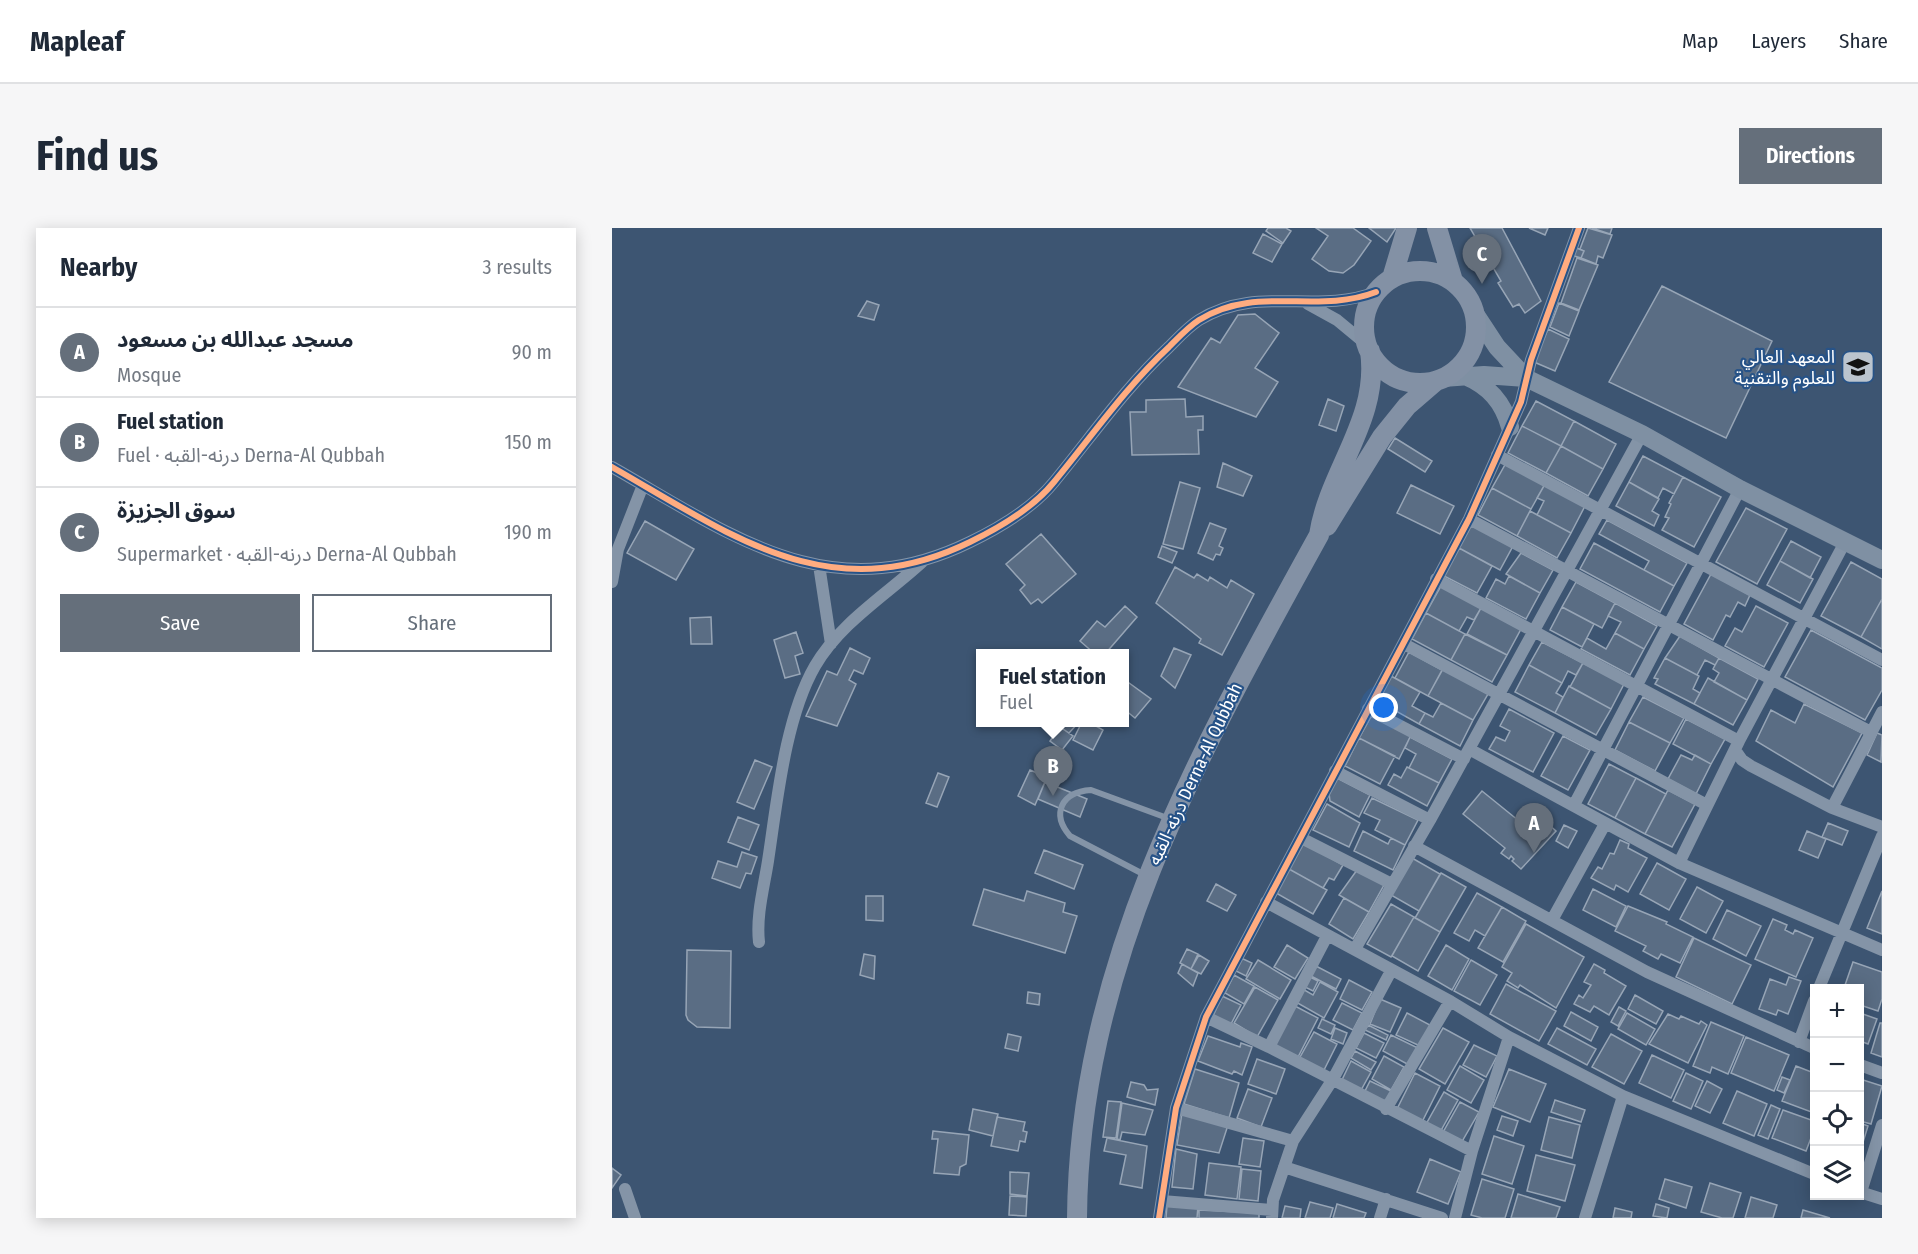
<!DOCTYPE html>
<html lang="en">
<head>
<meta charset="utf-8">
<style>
	:root { --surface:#fff; --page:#f6f6f7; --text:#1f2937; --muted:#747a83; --line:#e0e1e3; --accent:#656f7b }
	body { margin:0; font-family:"Fira Sans Condensed","Noto Sans Arabic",sans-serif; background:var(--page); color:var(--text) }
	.controls { position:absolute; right:18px; bottom:18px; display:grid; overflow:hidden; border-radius:0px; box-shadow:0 3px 15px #0003 }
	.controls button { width:54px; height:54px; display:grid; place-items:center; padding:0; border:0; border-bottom:2px solid var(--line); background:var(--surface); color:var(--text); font:30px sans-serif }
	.you { position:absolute; left:772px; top:480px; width:21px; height:21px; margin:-15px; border:4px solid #fff; border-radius:50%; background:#1a73e8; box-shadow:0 0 0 9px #1a73e833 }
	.badge { display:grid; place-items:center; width:39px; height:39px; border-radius:50%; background:var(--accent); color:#fff; font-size:20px; font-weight:700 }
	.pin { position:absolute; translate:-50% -50px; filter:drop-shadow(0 2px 3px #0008) }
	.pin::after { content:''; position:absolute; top:32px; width:21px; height:18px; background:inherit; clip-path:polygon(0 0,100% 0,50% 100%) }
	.popup { position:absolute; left:364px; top:421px; width:153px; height:78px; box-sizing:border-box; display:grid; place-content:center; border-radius:0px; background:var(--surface); filter:drop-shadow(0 2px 4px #0005); font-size:20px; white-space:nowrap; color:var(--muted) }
	.popup b { font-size:22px; color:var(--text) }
	.popup::after { content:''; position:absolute; left:50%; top:100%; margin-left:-12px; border:12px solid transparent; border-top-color:var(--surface) }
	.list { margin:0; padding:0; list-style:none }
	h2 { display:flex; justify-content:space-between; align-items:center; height:78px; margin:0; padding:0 24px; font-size:26px }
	h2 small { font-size:20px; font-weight:400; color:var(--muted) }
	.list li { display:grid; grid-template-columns:39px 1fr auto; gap:18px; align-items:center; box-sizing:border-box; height:90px; padding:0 24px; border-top:2px solid var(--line) }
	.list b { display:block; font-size:22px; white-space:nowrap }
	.list p { margin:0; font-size:20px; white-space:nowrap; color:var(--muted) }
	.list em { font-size:20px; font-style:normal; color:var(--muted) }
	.actions { display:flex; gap:12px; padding:18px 24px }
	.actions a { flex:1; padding:14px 0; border:2px solid var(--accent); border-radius:0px; text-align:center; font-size:21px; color:var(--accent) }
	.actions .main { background:var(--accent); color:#fff }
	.icon { flex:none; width:33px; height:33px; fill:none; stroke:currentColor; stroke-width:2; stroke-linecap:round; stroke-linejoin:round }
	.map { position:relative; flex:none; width:1270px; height:990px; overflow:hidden; border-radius:0px }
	header { display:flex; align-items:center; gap:36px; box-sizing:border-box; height:84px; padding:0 30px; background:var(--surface); border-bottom:2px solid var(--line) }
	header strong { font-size:28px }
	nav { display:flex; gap:33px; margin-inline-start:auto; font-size:21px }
	.intro { display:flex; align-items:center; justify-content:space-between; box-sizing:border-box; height:144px; padding:0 36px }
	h1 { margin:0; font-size:42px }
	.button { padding:15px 27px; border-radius:0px; background:var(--accent); color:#fff; font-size:21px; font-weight:700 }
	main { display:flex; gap:36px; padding:0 36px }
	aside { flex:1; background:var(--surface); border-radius:0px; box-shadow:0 3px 15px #0003 }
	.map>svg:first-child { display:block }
</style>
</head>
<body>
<header>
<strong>Mapleaf</strong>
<nav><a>Map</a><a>Layers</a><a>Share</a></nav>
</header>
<div class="intro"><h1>Find us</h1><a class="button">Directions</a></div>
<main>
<aside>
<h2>Nearby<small>3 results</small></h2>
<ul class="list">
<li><span class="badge">A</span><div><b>مسجد عبدالله بن مسعود</b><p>Mosque</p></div><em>90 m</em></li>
<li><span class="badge">B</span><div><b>Fuel station</b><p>Fuel · درنه-القبه Derna-Al Qubbah</p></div><em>150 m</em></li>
<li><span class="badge">C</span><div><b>سوق الجزيزة</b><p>Supermarket · درنه-القبه Derna-Al Qubbah</p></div><em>190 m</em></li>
</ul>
<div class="actions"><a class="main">Save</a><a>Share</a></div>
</aside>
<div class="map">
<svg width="1270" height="990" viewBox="0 0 1270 990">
	<rect width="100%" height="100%" fill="#3d5572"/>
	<path fill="#5a6d84" stroke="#97a5b6" stroke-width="1.5" d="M656,0H674L679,3L671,15L654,3Z
		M704,0H741L759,13L742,37L731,45L717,43L700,31L716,8Z
		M757,0H784L775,14Z
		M858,0H890L929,73L913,85L907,76L901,79L886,55L889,53Z
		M917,0H936L933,7Z
		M976,0L1000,7L991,30L986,28L984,36L969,30L972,23L968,21Z
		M980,0H1000L998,6Z
		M651,6L670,16L660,34L641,25Z
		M962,19L972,23L969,30L959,27Z
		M965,30L986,37L967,82L949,75Z
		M1050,58L1160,113L1114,210L997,154Z
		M255,73L267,77L262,92L246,88Z
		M947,75L967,83L957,108L938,99Z
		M643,86L667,105L643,140L666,154L644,189L566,159L599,110L608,115L626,87Z
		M936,101L957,111L943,143L922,134Z
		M573,171L574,189L591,188V202H586L587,226L520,227L518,184H534V172Z
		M716,171L732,178L724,203L707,197Z
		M924,173L962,193L949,218L910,198Z
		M962,193L1004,216L991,241L949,218Z
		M910,198L949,218L934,245L896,225Z
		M783,210L820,233L813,244L776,221Z
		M949,218L991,241L976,268L934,245Z
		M1031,228L1071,249L1062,266L1051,260L1046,270L1017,254Z
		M611,235L640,248L631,268L605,259Z
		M894,235L933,256L919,281L880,260Z
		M1071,249L1109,269L1082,319L1050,302L1057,290L1053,289L1059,276L1057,275Z
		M568,254L588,260L571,321L551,316Z
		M1017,254L1047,271L1040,283L1047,287L1042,298L1004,278Z
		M933,256L973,278L959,305L925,287L932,273L925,270Z
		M799,257L842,278L828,306L785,285Z
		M880,260L919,281L905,308L866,287Z
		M1134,280L1175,301L1145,356L1104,334Z
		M918,283L959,305L945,330L905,308Z
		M995,292L1075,335L1062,358L1032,342L1037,333L987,306Z
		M33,293L82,321L64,352L15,325Z
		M598,295L614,301L607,318L611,320L608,327L604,326L601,332L586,325Z
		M860,296L901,318L888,342L847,320Z
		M429,306L464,346L430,375L426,371L419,376L408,362L413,357L394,336Z
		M1179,313L1209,329L1198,350L1168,333Z
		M982,315L1062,358L1048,384L968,341Z
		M550,318L565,324L560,335L546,329Z
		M847,320L880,338L865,365L832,348Z
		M909,325L941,342L928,365L894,346Z
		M1168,333L1201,351L1188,375L1155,357Z
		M1239,334L1270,351V371L1249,409L1209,388Z
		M563,339L582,350L585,346L596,353L598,349L615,360L619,352L642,366L610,427L587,415L589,411L544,375Z
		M1099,346L1138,367L1133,378L1126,374L1118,389L1114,387L1101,412L1072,396Z
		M897,348L928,365L914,391L874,370L884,351L893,356Z
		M964,354L1003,375L990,400L950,379Z
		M829,358L869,380L862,392L855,389L847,403L814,385Z
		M1270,371V421L1249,409Z
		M1003,375L1045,398L1032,421L1003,405L1009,394L996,388Z
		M513,378L525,389L493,426H483L468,413L485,393L493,399Z
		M1144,378L1176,395L1152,439L1113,418L1123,400L1130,404Z
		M950,379L982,396L970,419L938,402Z
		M869,380L909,401L895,427L855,406Z
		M814,385L853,406L839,432L800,411Z
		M99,389L100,416H79L78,390Z
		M1199,402L1270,440V462L1253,492L1173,449Z
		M184,404L191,425L183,428L188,446L173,450L162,412Z
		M1003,405L1032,421L1018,447L969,421L975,410L994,421Z
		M853,406L895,427L880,454L839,432Z
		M1068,408L1107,430L1103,437L1093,432L1085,447L1053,430Z
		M930,414L971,435L964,447L956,443L950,455L917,437Z
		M238,420L258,430L251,446L242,442L237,452L244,456L225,498L194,488L215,443L225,447Z
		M562,420L579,427L563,460L549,448Z
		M797,424L830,442L816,468L783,450Z
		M1053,430L1087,448L1081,461L1088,465L1082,476L1043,456L1046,451L1042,450Z
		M1107,430L1146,451L1135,472L1102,454L1107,445L1101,441Z
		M971,435L1012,456L999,481L958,459Z
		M917,437L950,455L944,465L951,469L943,485L903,464Z
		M831,441L876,466L861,492L816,468Z
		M779,448L808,464L800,478L813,485L807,496L766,473Z
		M1096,450L1135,472L1121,497L1082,476Z
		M513,452L539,471L523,490L513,482Z
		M957,458L999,481L984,507L943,485Z
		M1031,469L1072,490L1058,515L1017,494Z
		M829,475L861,492L848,518L807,496L813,485L821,489Z
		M1192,476L1250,505L1221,559L1144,513L1159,482L1183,495Z
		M897,481L942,505L921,544L877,521L884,509L893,513L898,503L888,498Z
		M760,487L799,507L787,531L747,510Z
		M1074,491L1113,511L1099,536L1061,516Z
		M441,494H467L457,505Z
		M470,494H477L491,502L481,522L461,512Z
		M1017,494L1058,515L1043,543L1003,522Z
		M448,499L461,508L450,522L438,513Z
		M1265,505L1270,507L1269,534L1255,527Z
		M951,508L978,522L956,562L929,548Z
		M798,509L840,531L827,555L797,540L804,526L793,520Z
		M747,510L783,528L768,556L733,538Z
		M1069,527L1080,532L1083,527L1099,536L1084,566L1056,551Z
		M143,532L160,539L142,581L125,574Z
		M997,536L1024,550L1003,590L976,576Z
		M795,539L827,555L815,578L776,557L782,546L789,550Z
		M418,542L435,549L423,577L406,568Z
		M326,545L337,549L325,579L314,575Z
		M725,550L758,567L747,589L718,573L717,565Z
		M1024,550L1054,566L1033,606L1003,590Z
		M433,554L475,571L468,589L426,571Z
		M1056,562L1083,576L1060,619L1033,606Z
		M870,563L912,597L916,592L926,602L933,593L944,603L909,641L900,633L902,631L899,628L897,631L889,625L893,620L851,586Z
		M760,570L806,592L793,617L763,602L768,592L752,585Z
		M715,576L748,595L737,619L701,602Z
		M126,589L147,597L137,622L116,614Z
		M1216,595L1236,603L1230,617L1210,609Z
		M952,597L965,603L956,620L944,613Z
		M751,603L776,616L779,610L793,617L781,642L742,623Z
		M1195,603L1214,611L1206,630L1187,622Z
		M1008,612L1017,616L1016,620L1035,630L1016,664L1004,657L1002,662L979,650L986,639L990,641L998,625L1002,626Z
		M692,615L731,637L722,652L717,650L711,660L677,641Z
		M432,622L471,637L462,661L423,645Z
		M130,624L145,629L139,646L134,645L128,660L100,650L106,633L125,639Z
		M800,630L828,646L807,683L779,667Z
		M1045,635L1074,651L1057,682L1028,666Z
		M677,641L715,662L701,686L664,665Z
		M745,642L772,657L757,684L727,667Z
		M829,645L854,659L828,704L803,690Z
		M604,656L624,667L615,683L595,673Z
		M1085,659L1111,673L1094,705L1068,691Z
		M372,661L412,673L415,663L453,675L451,684L465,688L453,725L361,697Z
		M981,661L1014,678L1004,699L971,682Z
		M1270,663V706L1255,700Z
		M865,665L890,679L873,708L863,702L857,713L842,705Z
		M254,668H271V693L254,692Z
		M732,670L757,684L741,711L717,696Z
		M779,676L802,689L779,729L755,716Z
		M1016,678L1055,694L1054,696L1081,709L1068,735L1049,726L1046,731L1031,723L1034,718L1003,703Z
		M890,679L914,693L891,734L866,720Z
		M1115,682L1149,698L1134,728L1101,711Z
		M802,689L828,704L806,743L780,728Z
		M1161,691L1175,697L1173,702L1181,706L1183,702L1201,710L1184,749L1143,731Z
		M914,696L972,729L944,780L908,757L906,760L895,753L900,745L890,739Z
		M1082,710L1139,737L1120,776L1064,749Z
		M675,717L696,730L683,751L662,739Z
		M834,717L857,731L840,762L816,748Z
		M575,721L586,726L579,741L568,735Z
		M75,722L119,723L118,800L85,799L76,792L74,787Z
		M252,726L263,728L262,751L248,747Z
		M587,727L597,733L589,746L579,741Z
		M629,730L640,735L634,748L624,743Z
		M646,732L679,752L668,771L634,751Z
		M859,732L885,747L868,777L842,763Z
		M1241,734L1270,744V771L1266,783L1248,777V760H1222L1223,757L1232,760Z
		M570,736L586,745L581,758L566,745Z
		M982,736L993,742L992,745L1014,758L997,787L982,778L978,784L962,776L967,767L971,770L979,757L972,754Z
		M702,737L729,751L724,761L697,747Z
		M622,747L642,758L632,776L613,765Z
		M696,748L706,753L701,763L691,758Z
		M1177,749L1189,753L1176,786L1166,782L1164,787L1147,781L1158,751L1174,757Z
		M737,752L760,764L750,782L728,771Z
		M708,754L726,764L712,790L682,773L689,760L701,767Z
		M894,756L944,783L927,813L878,786Z
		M643,759L666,772L645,809L622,795Z
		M416,764L428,766L427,777L415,775Z
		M1023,767L1051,783L1044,796L1016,781Z
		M610,768L629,777L619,796L601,788Z
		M768,771L789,780L778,804L758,796Z
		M730,775L750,785L741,802L721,792Z
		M681,777L706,790L685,831L660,818Z
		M1007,779L1014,783L1006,798L999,794Z
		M959,784L986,799L979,813L952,798Z
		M795,785L818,797L808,818L784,807Z
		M1015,785L1043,801L1034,817L1006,801Z
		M1248,785L1265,791L1256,816L1248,813Z
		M1056,786L1067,791L1069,788L1087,796L1089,793L1095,797L1076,835L1037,816Z
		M710,791L723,797L719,806L706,800Z
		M1099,794L1132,808L1116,846L1100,839L1098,845L1081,838Z
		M1268,795H1270V829L1259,825Z
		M756,797L776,807L774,812L753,802Z
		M723,800L735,805L731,816L719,811Z
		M831,800L857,814L833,856L807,841Z
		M945,800L984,821L975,837L936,816Z
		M702,804L725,816L711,844L687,831Z
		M752,805L772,815L764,830L744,820Z
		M396,806L409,809L406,823L393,820Z
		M999,806L1030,823L1012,856L980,839Z
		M779,807L806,820L797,837L771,823Z
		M596,808L628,819L629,815L640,819L630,847L622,843L620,846L586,833Z
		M1134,809L1177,827L1162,863L1119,845Z
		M862,817L885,828L874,849L851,837Z
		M743,823L764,834L759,842L739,830Z
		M1040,827L1072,842L1059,870L1027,855Z
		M772,828L792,839L779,862L760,851Z
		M645,831L673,841L664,866L636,856Z
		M739,833L759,844L748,864L729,854Z
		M848,838L872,852L859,875L835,862Z
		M1184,838L1202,845V885L1170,873Z
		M583,841L627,855L617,890L572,876Z
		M897,841L934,856L918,894L881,879Z
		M803,845L828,858L809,896L784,883Z
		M1074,845L1091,853L1079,881L1061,873Z
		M1170,849L1178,852L1172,865L1165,862Z
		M1248,851L1270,858L1259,896L1248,893Z
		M758,853L779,863L772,877L751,867Z
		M1095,853L1110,861L1098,885L1083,878Z
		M519,854L532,857L535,862L546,861L543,877L515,869Z
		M636,861L660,870L649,899L625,890Z
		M1125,863L1155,876L1142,908L1111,895Z
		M832,864L846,872L827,906L813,898Z
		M943,872L973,882L969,894L939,884Z
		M496,873L509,874L504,910L491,909Z
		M848,874L867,884L848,917L830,906Z
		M510,875L541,882L533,907L510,904L508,912L505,911Z
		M1159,877L1168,881L1156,911L1146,907Z
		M361,881L386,886L381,908L357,902Z
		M1171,882L1202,893V902L1194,923L1160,910Z
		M570,885L616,897L607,925L565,917Z
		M890,888L906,893L901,908L885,902Z
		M385,889L413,894L411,903L415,904L413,914L408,913L406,923L379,918Z
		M937,889L968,897L960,930L929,922Z
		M1248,895L1256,898L1248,924Z
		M321,903L357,907L354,936L348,939L347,947L322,945L326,911H320Z
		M882,908L912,918L900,956L870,946Z
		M495,910L535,918L530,960L508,956L514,927L492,923Z
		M631,910L652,913L648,939L627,936Z
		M564,921L585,926L581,961L560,959Z
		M924,927L963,937L953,973L915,963Z
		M818,931L849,944L836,976L805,964Z
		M597,935L629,939L625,971L593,967Z
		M0,940L9,947L0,960Z
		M630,941L649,943L646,973L627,971Z
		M398,944L417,945L415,968L398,966Z
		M870,951L902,961L893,990H870L859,987Z
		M1053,951L1080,959L1074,980L1047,971Z
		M1098,955L1129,965L1121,990H1110L1089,984Z
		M906,966L948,979L944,990H899Z
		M398,968L415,969L414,988L397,987Z
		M1139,969L1165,977L1161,990H1133Z
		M698,974L721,980L718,990H693Z
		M725,976L754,985L752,990H721Z
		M1044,976L1057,980L1055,990L1041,988Z
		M555,977L586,978L585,990H554Z
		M673,978L689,981L688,990H670Z
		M1003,980L1020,984L1019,990H1001Z
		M587,982L647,985V990H587Z
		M1191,982L1218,990H1189Z"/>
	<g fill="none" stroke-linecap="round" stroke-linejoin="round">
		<path stroke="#8494a7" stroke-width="6" d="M533,647L458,608C439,586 449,564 479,562L558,591"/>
		<path stroke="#8494a7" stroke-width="12" d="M696,76L725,92L754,116
			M885,227L1270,432
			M0,239C118,306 217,383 358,314C387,300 421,280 442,254C480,208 513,160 557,119C566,110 576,99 587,92C645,56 704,87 764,64
			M857,291L1259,504
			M207,337L219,416
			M824,351L1127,513
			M0,354L6,321L31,257
			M792,416L1095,577
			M756,481L852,531
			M857,521L1067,635L1270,722
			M1123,522L1130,532L1139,538L1220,580L1270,599
			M723,543L818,592
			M962,577L1128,261
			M1220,580L1270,484
			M689,610L780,656
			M802,618L1035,744L1202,820
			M1067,635L1127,513L1233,314
			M654,674L838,773L897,809L1011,868L1202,946
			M940,692L993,596
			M147,714C144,687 152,659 156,633C165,574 173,490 203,438C228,395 274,367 310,334
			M743,721L818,592L1030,206
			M1207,760L1270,608
			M594,789L657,819L860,923
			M1187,814L1202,773
			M657,819L715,708
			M1248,837L1270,845
			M564,880L681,913
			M774,881L838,773
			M672,939L830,990
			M13,961L23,990
			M1248,964L1270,971
			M1249,964L1270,897
			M550,973L660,982
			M547,990L564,880L594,789L857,291L909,174L919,132L967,0
			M660,990L661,972L681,913L721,851L779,743
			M768,990L774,971
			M843,990L860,923L897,809
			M973,990L1011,868"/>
		<path stroke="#7f90a3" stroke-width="18" d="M862,84L885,119L914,150L1030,206L1128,261L1270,332
			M853,148C877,158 891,174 898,199
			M831,150L872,147L914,150"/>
		<path stroke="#8391a5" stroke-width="20" d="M825,0L841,53
			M752 99a56 56 0 1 1 112 0a56 56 0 1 1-112 0Z
			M780,50L795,0
			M715,298L770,209L795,178L824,153
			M465,990C467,735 588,523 707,307C717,242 768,191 758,123"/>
		<g stroke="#275388" stroke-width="10">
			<path id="cycleway" d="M0,239C118,306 217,383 358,314C387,300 421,280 442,254C480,208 513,160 557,119C566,110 576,99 587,92C645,56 704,87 764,64
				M547,990L564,880L594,789L857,291L909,174L919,132L967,0"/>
		</g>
		<use href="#cycleway" stroke="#ffac80" stroke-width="6"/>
	</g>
	<defs>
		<g id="university-square" transform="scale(1.725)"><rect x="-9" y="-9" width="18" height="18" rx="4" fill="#bbc4ce" stroke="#275388"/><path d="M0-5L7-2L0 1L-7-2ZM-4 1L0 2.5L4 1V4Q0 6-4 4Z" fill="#111"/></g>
	</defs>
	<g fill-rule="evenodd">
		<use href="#university-square" x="1246" y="139"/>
	</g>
	<g text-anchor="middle" stroke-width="4.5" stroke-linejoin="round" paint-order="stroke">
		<g font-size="18" fill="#fff" stroke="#275388" text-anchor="end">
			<text x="1223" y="135">المعهد العالي<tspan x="1223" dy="21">للعلوم والتقنية</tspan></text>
		</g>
		<g font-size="18" fill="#fff" stroke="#275388">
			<text transform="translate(583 546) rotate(-65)" y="6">درنه-القبه Derna-Al Qubbah</text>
		</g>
	</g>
</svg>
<div class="controls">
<button>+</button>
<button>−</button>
<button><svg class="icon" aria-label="locate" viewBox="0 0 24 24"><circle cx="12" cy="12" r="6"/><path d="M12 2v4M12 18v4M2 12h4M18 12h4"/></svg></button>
<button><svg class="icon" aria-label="layers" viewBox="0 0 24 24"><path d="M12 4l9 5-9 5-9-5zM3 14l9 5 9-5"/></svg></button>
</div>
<div class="you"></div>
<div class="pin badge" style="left:922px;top:625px">A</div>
<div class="pin badge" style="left:441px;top:568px">B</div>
<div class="popup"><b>Fuel station</b>Fuel</div>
<div class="pin badge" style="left:870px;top:56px">C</div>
</div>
</main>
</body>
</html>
